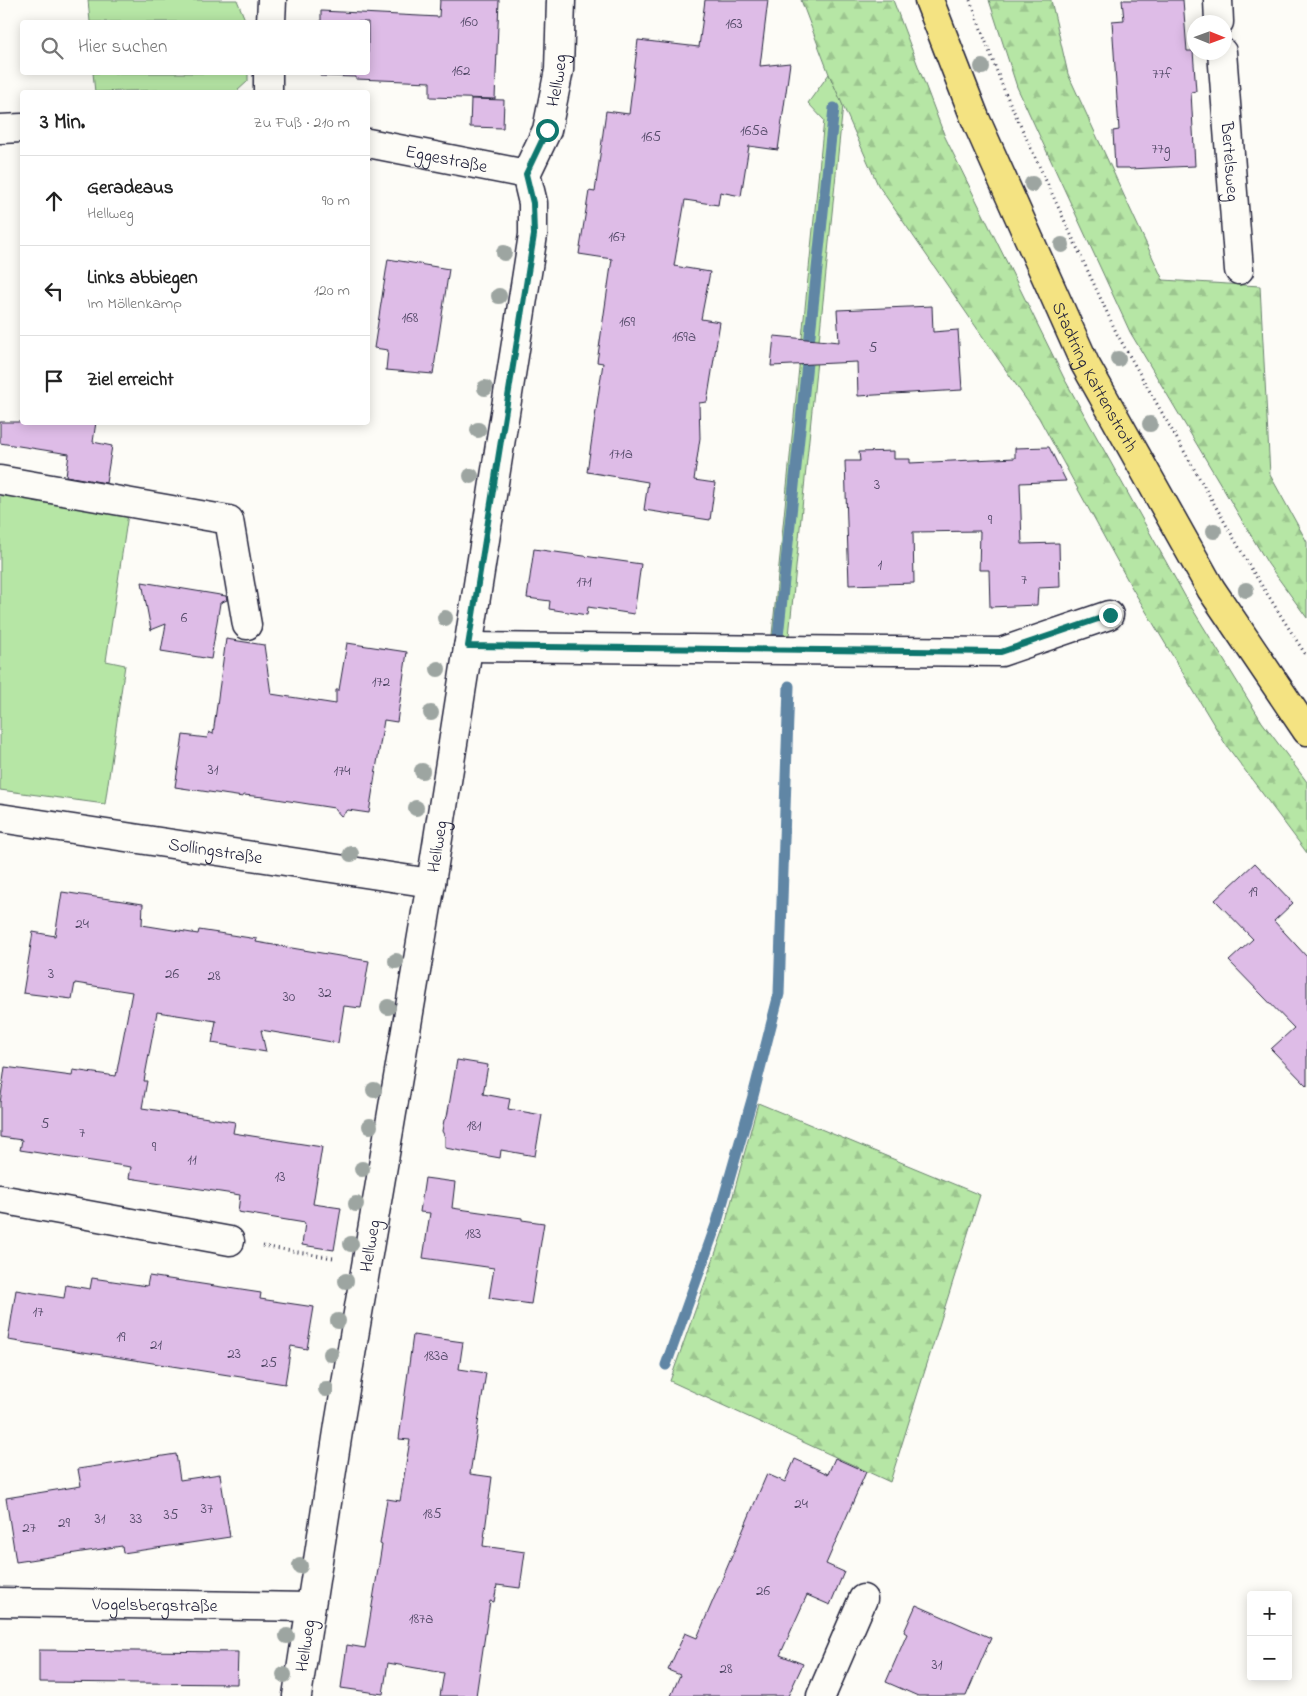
<!DOCTYPE html>
<html lang="de">
<head>
<meta charset="utf-8">
<style>
	:root { --surface:#fff; --page:#f2f2f2; --text:#222; --muted:#767676; --line:#e0e0e0 }
	body { margin:0; font-family:"Indie Flower",sans-serif; background:var(--page); color:var(--text) }
	.controls { position:absolute; right:15px; bottom:15px; display:grid; overflow:hidden; border-radius:5px; box-shadow:0 2px 12px #0003 }
	.controls button { width:45px; height:45px; display:grid; place-items:center; padding:0; border:0; border-bottom:1px solid var(--line); background:var(--surface); color:var(--text); font:25px sans-serif }
	.compass { position:absolute; left:1187px; top:15px; width:45px; height:45px; border-radius:50%; background:var(--surface); box-shadow:0 2px 12px #0003; rotate:91deg }
	.stop { position:absolute; width:15px; height:15px; margin:-11px; border:4px solid #0f766e; border-radius:50%; background:#fff }
	.stop.end { background:#0f766e; border-color:#fff; box-shadow:0 1px 5px #0008 }
	.list { margin:0; padding:0; list-style:none }
	h2 { display:flex; justify-content:space-between; align-items:center; height:65px; margin:0; padding:0 20px; font-size:21px }
	h2 small { font-size:16px; font-weight:400; color:var(--muted) }
	.list li { display:grid; grid-template-columns:32px 1fr auto; gap:15px; align-items:center; box-sizing:border-box; height:90px; padding:0 20px; border-top:1px solid var(--line) }
	.list b { display:block; font-size:19px; white-space:nowrap }
	.list p { margin:0; font-size:16px; white-space:nowrap; color:var(--muted) }
	.list em { font-size:16px; font-style:normal; color:var(--muted) }
	.icon { flex:none; width:28px; height:28px; fill:none; stroke:currentColor; stroke-width:2; stroke-linecap:round; stroke-linejoin:round }
	.map { position:relative; flex:none; width:1307px; height:1696px; overflow:hidden }
	.search { position:absolute; background:var(--surface); box-shadow:0 2px 12px #0003; left:20px; top:20px; width:350px; height:55px; display:flex; align-items:center; gap:12px; box-sizing:border-box; padding:0 18px; border-radius:5px; color:var(--muted); font-size:19px }
	.panel { position:absolute; background:var(--surface); box-shadow:0 2px 12px #0003; left:20px; top:90px; width:350px; height:335px; border-radius:5px }
	.map>svg:first-child { display:block }
</style>
</head>
<body>
<div class="map">
<svg width="1307" height="1696" viewBox="0 0 1307 1696">
	<defs>
		<pattern id="forest-firs" width="22" height="20" patternUnits="userSpaceOnUse" patternTransform="scale(1.25)"><rect width="22" height="20" fill="#b6e6a5"/><path d="M5 1l3.5 6h-7zM16 11l3.5 6h-7z" fill="#9cc58f"/></pattern>
	</defs>
	<rect width="100%" height="100%" fill="#fdfcf7"/>
	<filter id="ink" filterUnits="userSpaceOnUse"><feTurbulence type="fractalNoise" baseFrequency=".02" numOctaves="2"/><feDisplacementMap in="SourceGraphic" scale="10" xChannelSelector="R" yChannelSelector="G"/><feConvolveMatrix kernelMatrix="1 2 1 2 8 2 1 2 1" color-interpolation-filters="sRGB"/></filter>
	<g filter="url(#ink)">
		<path fill="#b6e6a5" stroke="#6c8470" d="M88,0H237L246,22H90Z
			M93,73H248V81L236,92H191L163,90L95,92Z
			M829,74L843,105L789,636L772,635L824,120L808,103Z
			M0,494L128,514L106,661L125,665L105,804L0,790Z"/>
		<path fill="url(#forest-firs)" stroke="#6c8470" d="M801,0H893L945,137L1065,380L1190,605L1262,722L1307,782V853L1226,745L1132,588L1039,418L878,185L829,74Z
			M989,0H1051L1068,74L1163,280L1260,286L1270,475L1307,542V618L1268,564L1130,332L1017,87Z
			M758,1103L980,1195L890,1482L670,1381L724,1229Z"/>
		<g fill="none" stroke-linecap="round" stroke-linejoin="round">
			<path stroke="#6186a5" stroke-width="11" d="M778,637L834,108
				M666,1365L717,1222L753,1096L779,994L789,686"/>
		</g>
		<path fill="#debce7" stroke="#22223b" d="M440,0H499L495,99L430,97V82L356,79V77L320,76V72H368V22H321V11L439,17Z
			M705,0H768L760,66L790,63L778,150L749,146L741,196L720,192L718,205L685,200L674,266L710,272L701,319L720,322L707,402L699,403L700,438L694,480L715,483L710,520L644,510L648,482L587,472L603,363L597,362L612,259L579,254L589,191L595,192L606,111L629,114L638,40L699,47Z
			M1122,0H1183L1187,51H1193L1196,91L1191,92L1195,166L1130,169L1129,168H1115L1113,131L1119,130L1112,21L1124,20Z
			M471,99L504,100L503,128L470,127Z
			M388,259L449,269L433,374L386,370L388,350L374,348Z
			M932,306L933,332L958,330L962,390L858,396L857,362L771,366L774,336L839,342L837,310Z
			M0,422H96L93,442L112,446L106,483L66,476L69,454L0,443Z
			M1049,447L1066,481L1020,483L1022,544L1059,543L1060,587L1038,588L1037,605L990,607L989,570H979L980,531L913,532L914,583L849,585L845,461H860L859,452L894,451V459H910V463L1015,458V448Z
			M534,549L641,564L634,614L588,607L587,615L549,609L550,601L527,598Z
			M142,582L226,596L227,600L220,603L211,659L161,651L166,624L151,630Z
			M226,639L264,645L271,694L336,704V690H339L347,643L407,652L397,722L384,720L369,813L348,810L341,816L334,808L264,797L243,795V797L175,787L183,735L207,738L209,732L213,734Z
			M1255,863L1293,903L1274,921L1307,957V1086L1271,1049L1294,1028L1229,961L1253,939L1215,900Z
			M62,892L143,904L142,925L198,934L199,930L257,939L256,942L369,961L361,1008L344,1006L338,1043L261,1030L266,1052L212,1043L216,1021L157,1012L144,1081H147L142,1108L235,1122L233,1133L322,1147L313,1204L341,1208L334,1250L302,1245L305,1223L238,1212L240,1195L129,1178L131,1167L20,1150L22,1140L0,1137V1103L5,1067L72,1076L73,1070L116,1076L132,992L75,983L72,999L23,993L33,932L55,936Z
			M457,1060L488,1065L483,1094L510,1099L508,1109L542,1115L535,1156L501,1150L500,1158L445,1148V1137L442,1131L444,1120L447,1117Z
			M425,1178L455,1182L452,1208L522,1218V1220L544,1223L531,1304L489,1298L494,1268L423,1258L430,1213L420,1212Z
			M149,1276L261,1293L260,1299L314,1307L307,1349L291,1346L285,1384L8,1340L16,1290L64,1298L66,1285L90,1289L92,1278L147,1286Z
			M413,1335L463,1342L459,1369L486,1373L470,1474L492,1477L483,1546L525,1552L520,1588L497,1585L494,1602L490,1601L476,1696H440L444,1673L388,1663L383,1694L341,1688L347,1645L365,1648L382,1545L380,1544L387,1499L400,1501L410,1440L399,1439Z
			M176,1454L180,1480L220,1474L230,1537L123,1553L122,1546L16,1562L6,1498L81,1486L78,1469Z
			M835,1458L866,1472L826,1564L844,1572L830,1605L807,1595L780,1655L803,1664L788,1696H671L680,1675L668,1670L685,1633L697,1638L767,1474L785,1482L795,1459L828,1474Z
			M916,1605L991,1638L966,1696H918L886,1682L907,1634L904,1632Z
			M39,1650L238,1652L237,1684L39,1682Z"/>
		<g fill="none" stroke-linecap="round" stroke-linejoin="round">
			<g stroke="#22223b" stroke-width="31">
				<g id="minor">
					<path d="M1218,0L1219,22"/>
					<path d="M271,22L272,0"/>
					<path id="s1" d="M1222,52L1239,270"/>
					<path d="M268,92V72"/>
					<path d="M0,129L22,128"/>
					<path id="s2" d="M368,143L526,174"/>
					<path d="M0,480L229,520L247,625"/>
					<path d="M468,647L1001,652L1109,615"/>
					<path id="s3" d="M0,818L431,883"/>
					<path d="M0,1199L230,1241"/>
					<path id="s4" d="M0,1602L310,1607"/>
					<path id="s5" d="M297,1696L339,1425L431,883L533,235V203L526,174L547,130L559,70L561,0"/>
					<path d="M821,1696L863,1599"/>
				</g>
			</g>
			<g stroke="#22223b" stroke-width="31">
				<g id="major">
					<path id="s6" d="M929,0L975,118L1085,364L1211,589L1307,731"/>
				</g>
			</g>
			<path stroke="#22223b" stroke-width="3" stroke-dasharray="1 4" stroke-linecap="butt" d="M970,0L1004,90L1117,334L1252,570L1307,657
				M263,1246L333,1258"/>
			<use href="#minor" stroke="#fdfcf7" stroke-width="28"/>
			<use href="#major" stroke="#f4e382" stroke-width="28"/>
		</g>
		<g fill="#9da5a1">
			<circle cx="982" cy="67" r="8"/>
			<circle cx="1032" cy="184" r="8"/>
			<circle cx="1062" cy="245" r="8"/>
			<circle cx="504" cy="253" r="8"/>
			<circle cx="499" cy="296" r="8"/>
			<circle cx="1118" cy="359" r="8"/>
			<circle cx="485" cy="388" r="8"/>
			<circle cx="1150" cy="424" r="8"/>
			<circle cx="478" cy="430" r="8"/>
			<circle cx="471" cy="476" r="8"/>
			<circle cx="1214" cy="531" r="8"/>
			<circle cx="1246" cy="590" r="8"/>
			<circle cx="445" cy="618" r="8"/>
			<circle cx="438" cy="669" r="8"/>
			<circle cx="431" cy="713" r="8"/>
			<circle cx="422" cy="771" r="8"/>
			<circle cx="416" cy="808" r="8"/>
			<circle cx="351" cy="854" r="8"/>
			<circle cx="396" cy="961" r="8"/>
			<circle cx="388" cy="1007" r="8"/>
			<circle cx="374" cy="1090" r="8"/>
			<circle cx="370" cy="1126" r="8"/>
			<circle cx="362" cy="1169" r="8"/>
			<circle cx="356" cy="1204" r="8"/>
			<circle cx="351" cy="1244" r="8"/>
			<circle cx="346" cy="1281" r="8"/>
			<circle cx="338" cy="1321" r="8"/>
			<circle cx="331" cy="1354" r="8"/>
			<circle cx="326" cy="1389" r="8"/>
			<circle cx="300" cy="1566" r="8"/>
			<circle cx="287" cy="1636" r="8"/>
			<circle cx="284" cy="1675" r="8"/>
		</g>
	</g>
	<g fill="none" stroke-linecap="round" stroke-linejoin="round" filter="url(#ink)">
		<path stroke="#0f766e" stroke-width="6" d="M547,130L526,174L533,203L534,235L468,646L1001,652L1110,615"/>
	</g>
	<g text-anchor="middle" stroke-width="4" stroke-linejoin="round" paint-order="stroke">
		<g font-size="15" fill="#514866">
			<text x="469" y="26">160</text>
			<text x="734" y="28">163</text>
			<text x="461" y="75">162</text>
			<text x="1162" y="78">77f</text>
			<text x="754" y="135">165a</text>
			<text x="651" y="141">165</text>
			<text x="1161" y="153">77g</text>
			<text x="617" y="241">167</text>
			<text x="410" y="322">168</text>
			<text x="627" y="326">169</text>
			<text x="684" y="341">169a</text>
			<text x="873" y="352">5</text>
			<text x="621" y="458">171a</text>
			<text x="877" y="489">3</text>
			<text x="990" y="524">9</text>
			<text x="880" y="569">1</text>
			<text x="1024" y="584">7</text>
			<text x="584" y="586">171</text>
			<text x="184" y="622">6</text>
			<text x="381" y="686">172</text>
			<text x="213" y="774">31</text>
			<text x="342" y="775">174</text>
			<text x="1253" y="896">19</text>
			<text x="82" y="928">24</text>
			<text x="51" y="978">3</text>
			<text x="172" y="978">26</text>
			<text x="214" y="980">28</text>
			<text x="325" y="997">32</text>
			<text x="289" y="1001">30</text>
			<text x="45" y="1128">5</text>
			<text x="474" y="1130">181</text>
			<text x="82" y="1137">7</text>
			<text x="154" y="1151">9</text>
			<text x="192" y="1164">11</text>
			<text x="280" y="1181">13</text>
			<text x="473" y="1238">183</text>
			<text x="38" y="1316">17</text>
			<text x="121" y="1341">19</text>
			<text x="156" y="1349">21</text>
			<text x="234" y="1358">23</text>
			<text x="436" y="1360">183a</text>
			<text x="269" y="1367">25</text>
			<text x="801" y="1508">24</text>
			<text x="207" y="1513">37</text>
			<text x="432" y="1518">185</text>
			<text x="171" y="1519">35</text>
			<text x="100" y="1523">31</text>
			<text x="136" y="1523">33</text>
			<text x="64" y="1527">29</text>
			<text x="29" y="1532">27</text>
			<text x="763" y="1595">26</text>
			<text x="421" y="1623">187a</text>
			<text x="937" y="1669">31</text>
			<text x="726" y="1673">28</text>
		</g>
		<g font-size="18" fill="#22223b" stroke="#fdfcf7">
			<text dy="6" stroke="none"><textPath href="#s5" startOffset="1641">Hellweg</textPath></text>
			<text dy="6" stroke="none"><textPath href="#s2" startOffset="80">Eggestraße</textPath></text>
			<text dy="6" stroke="none"><textPath href="#s1" startOffset="110">Bertelsweg</textPath></text>
			<text dy="6" stroke="none"><textPath href="#s6" startOffset="412">Stadtring Kattenstroth</textPath></text>
			<text dy="6" stroke="none"><textPath href="#s5" startOffset="861">Hellweg</textPath></text>
			<text dy="6" stroke="none"><textPath href="#s3" startOffset="218">Sollingstraße</textPath></text>
			<text dy="6" stroke="none"><textPath href="#s5" startOffset="456">Hellweg</textPath></text>
			<text dy="6" stroke="none"><textPath href="#s4" startOffset="155">Vogelsbergstraße</textPath></text>
			<text dy="6" stroke="none"><textPath href="#s5" startOffset="51">Hellweg</textPath></text>
		</g>
	</g>
</svg>
<div class="controls">
<button>+</button>
<button>−</button>
</div>
<svg class="compass" viewBox="-18 -18 36 36"><path d="M0-13l5 13h-10z" fill="#e53935"/><path d="M0 13l5-13h-10z" fill="#767676"/></svg>
<div class="stop" style="left:547px;top:130px"></div>
<div class="stop end" style="left:1110px;top:615px"></div>
<div class="search"><svg class="icon" aria-label="search" viewBox="0 0 24 24"><circle cx="10" cy="10" r="6"/><path d="M15 15l6 6"/></svg>Hier suchen</div>
<section class="panel">
<h2>3 Min.<small>Zu Fuß · 210 m</small></h2>
<ul class="list">
<li><svg class="icon" aria-label="ahead" viewBox="0 0 24 24"><path d="M12 20V5M6 11l6-6 6 6"/></svg><div><b>Geradeaus</b><p>Hellweg</p></div><em>90 m</em></li>
<li><svg class="icon" aria-label="left" viewBox="0 0 24 24"><path d="M17 20v-9H6M10 6l-5 5 5 5"/></svg><div><b>Links abbiegen</b><p>Im Möllenkamp</p></div><em>120 m</em></li>
<li><svg class="icon" aria-label="arrive" viewBox="0 0 24 24"><path d="M6 21V4h12l-3 4 3 4H6"/></svg><div><b>Ziel erreicht</b></div></li>
</ul>
</section>
</div>
</body>
</html>
